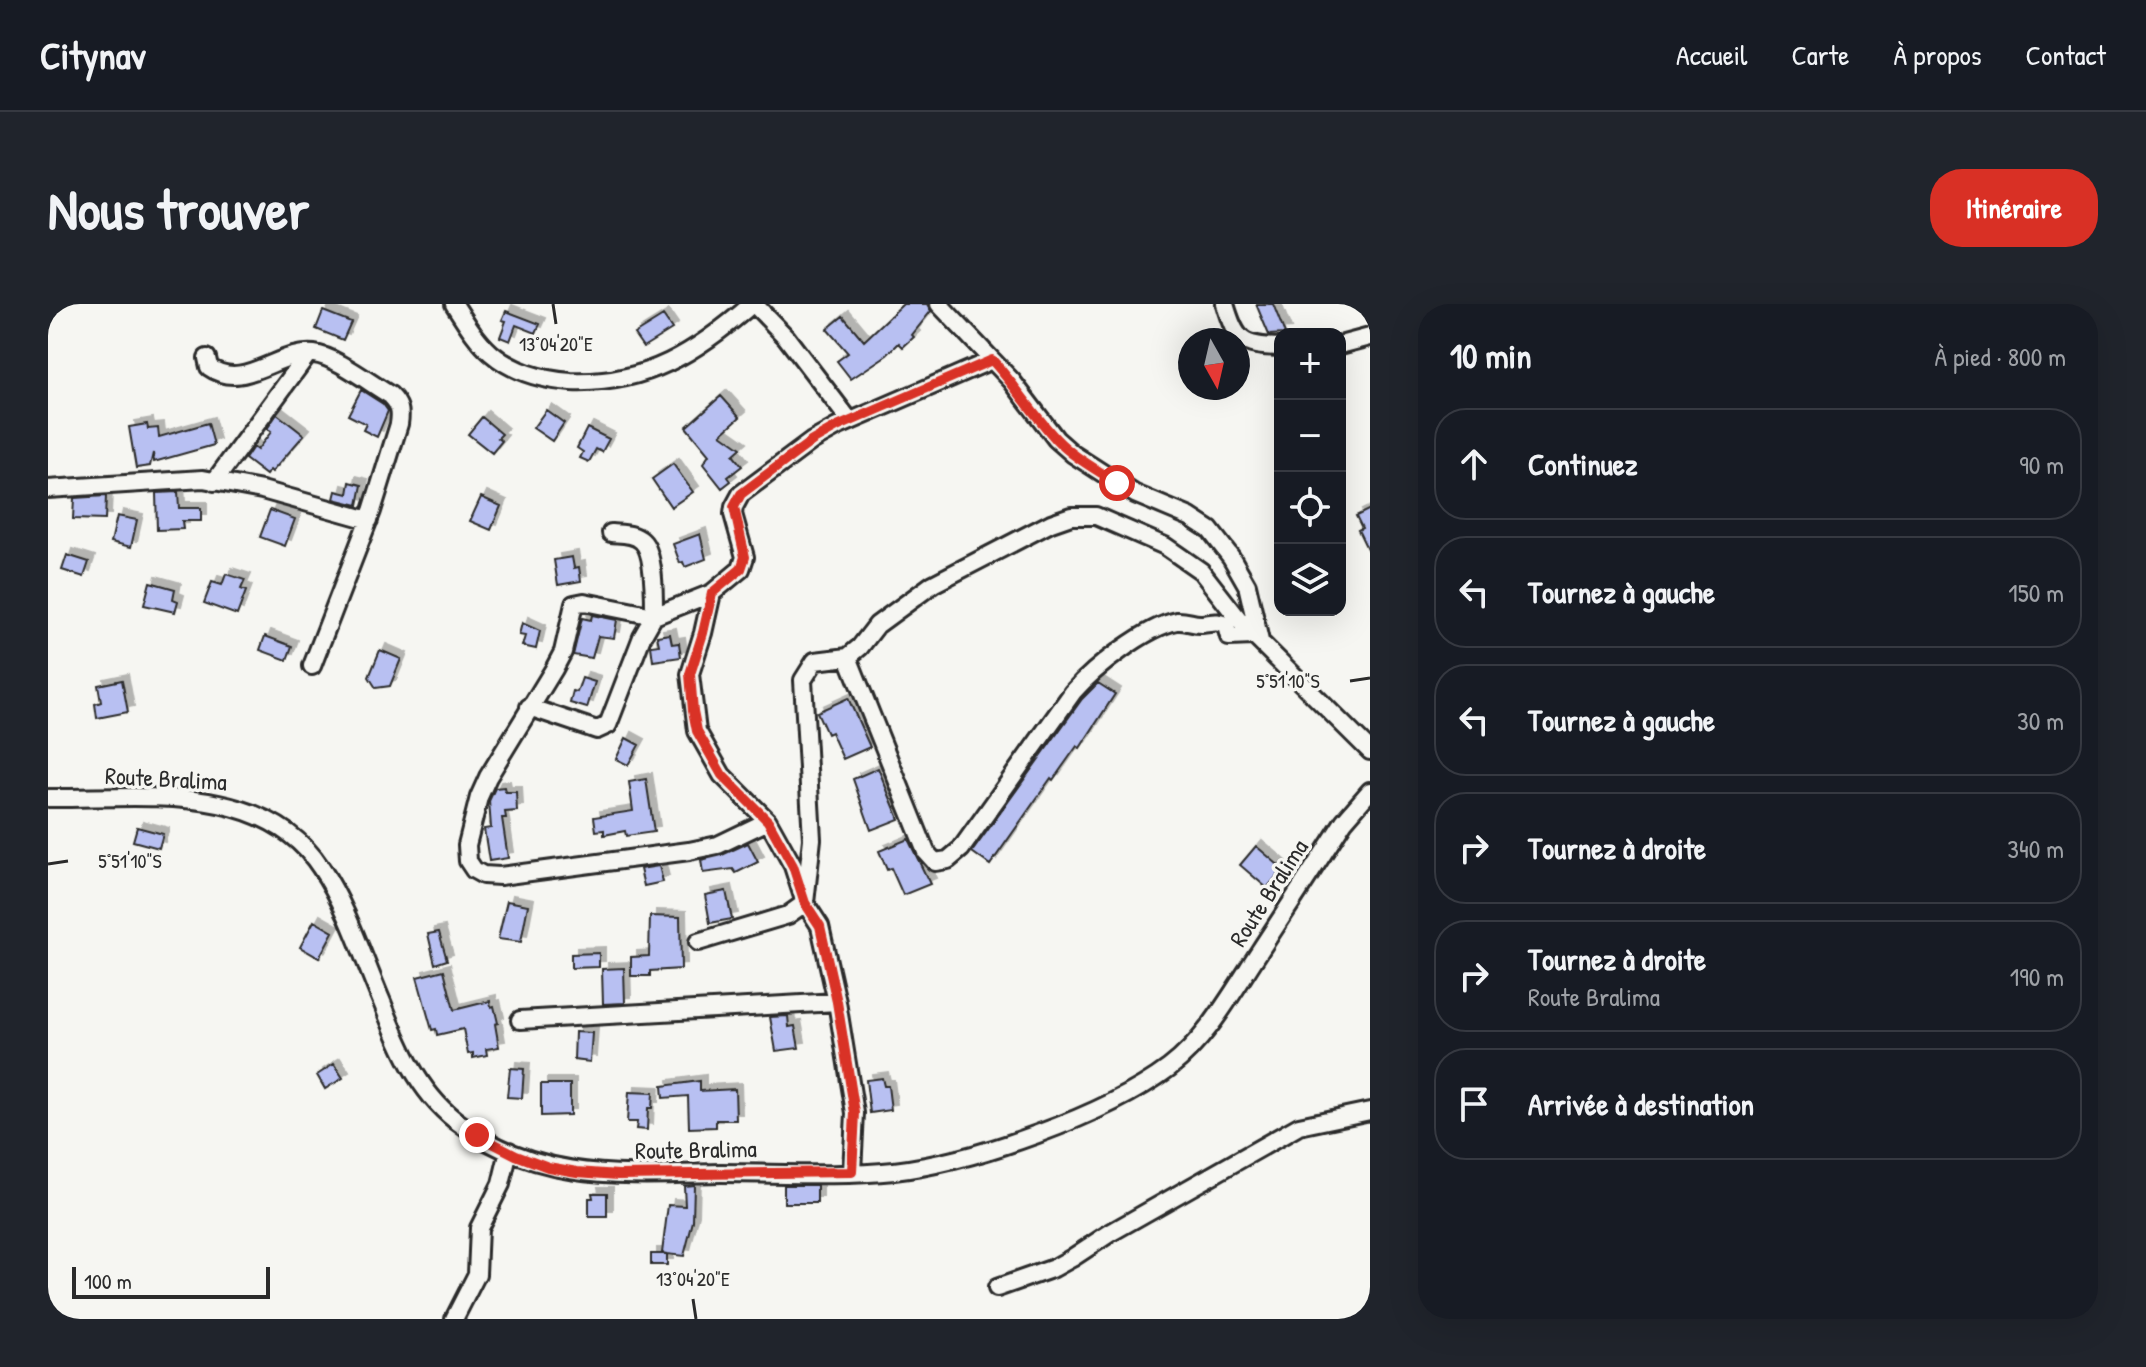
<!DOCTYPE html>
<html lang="fr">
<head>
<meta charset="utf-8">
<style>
	:root { --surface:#171b24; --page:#20242c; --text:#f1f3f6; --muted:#9ea1a6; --line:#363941; --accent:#d93025 }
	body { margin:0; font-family:"Patrick Hand",sans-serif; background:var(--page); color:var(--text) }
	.controls { position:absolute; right:24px; top:24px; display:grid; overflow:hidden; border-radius:16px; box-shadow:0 8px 32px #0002 }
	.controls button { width:72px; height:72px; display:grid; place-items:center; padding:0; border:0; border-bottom:2px solid var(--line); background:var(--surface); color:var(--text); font:40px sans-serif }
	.compass { position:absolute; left:1130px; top:24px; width:72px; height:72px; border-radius:50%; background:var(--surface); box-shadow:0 8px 32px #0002; rotate:172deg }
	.scale { position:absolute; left:24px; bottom:20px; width:198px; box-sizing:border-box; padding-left:8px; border:4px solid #2b2b2b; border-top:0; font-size:22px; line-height:28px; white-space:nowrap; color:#2b2b2b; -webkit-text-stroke:6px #f6f6f2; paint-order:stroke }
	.stop { position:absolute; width:24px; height:24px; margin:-18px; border:6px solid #d93025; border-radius:50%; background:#fff }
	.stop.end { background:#d93025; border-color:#fff; box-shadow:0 2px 8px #0008 }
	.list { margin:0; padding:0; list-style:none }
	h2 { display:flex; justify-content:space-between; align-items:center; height:104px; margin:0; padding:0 32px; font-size:34px }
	h2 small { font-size:26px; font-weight:400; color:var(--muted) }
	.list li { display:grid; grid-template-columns:52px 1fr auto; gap:24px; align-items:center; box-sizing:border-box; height:112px; margin:0 16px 16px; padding:0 16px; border:2px solid var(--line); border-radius:32px }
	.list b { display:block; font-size:30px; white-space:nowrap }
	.list p { margin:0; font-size:26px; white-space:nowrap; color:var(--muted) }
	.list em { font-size:26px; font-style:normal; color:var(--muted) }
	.icon { flex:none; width:44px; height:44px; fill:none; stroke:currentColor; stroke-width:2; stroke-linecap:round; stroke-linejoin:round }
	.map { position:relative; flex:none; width:1322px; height:1015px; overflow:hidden; border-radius:32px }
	header { display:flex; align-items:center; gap:48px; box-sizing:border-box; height:112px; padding:0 40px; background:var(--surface); border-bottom:2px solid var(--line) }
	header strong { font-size:38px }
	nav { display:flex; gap:44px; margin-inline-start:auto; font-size:28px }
	.intro { display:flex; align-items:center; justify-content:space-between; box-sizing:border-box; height:192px; padding:0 48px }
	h1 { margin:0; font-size:56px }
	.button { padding:20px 36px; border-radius:32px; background:var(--accent); color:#fff; font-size:28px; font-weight:700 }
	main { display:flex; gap:48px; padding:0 48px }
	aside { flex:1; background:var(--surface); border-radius:32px; box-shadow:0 8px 32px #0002 }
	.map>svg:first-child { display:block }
</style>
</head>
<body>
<header>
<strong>Citynav</strong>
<nav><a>Accueil</a><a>Carte</a><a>À propos</a><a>Contact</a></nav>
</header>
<div class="intro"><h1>Nous trouver</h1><a class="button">Itinéraire</a></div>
<main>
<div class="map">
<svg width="1322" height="1015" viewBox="0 0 1322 1015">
	<defs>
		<filter id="shadow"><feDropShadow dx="6" dy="-6" stdDeviation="0" flood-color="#0004"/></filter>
	</defs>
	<rect width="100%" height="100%" fill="#f6f6f2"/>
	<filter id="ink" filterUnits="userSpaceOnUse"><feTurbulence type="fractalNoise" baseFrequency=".0125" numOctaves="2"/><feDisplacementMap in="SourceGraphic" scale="16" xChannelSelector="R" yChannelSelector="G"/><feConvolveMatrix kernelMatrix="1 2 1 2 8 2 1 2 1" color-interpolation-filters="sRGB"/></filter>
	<g filter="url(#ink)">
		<path fill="#b8c0f2" stroke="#2b2b2b" stroke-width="2" filter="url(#shadow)" d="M855,0H879L883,7L864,31L866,33L855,43L851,39L839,51L803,75L789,57L800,49L779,25L795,12L816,37Z
			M1208,0H1225L1237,30L1221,31Z
			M275,7L303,18L295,36L268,25Z
			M458,7L492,20L488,29L468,21L462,37L452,33L458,17L454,16Z
			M615,12L624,25L595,43L586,30Z
			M313,86L335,100L340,107L329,133L315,126L318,120L300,111Z
			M673,92L692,113L673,130L693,144L685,151L694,162L680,173L683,177L674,184L655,160L661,151L638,123Z
			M498,106L516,119L504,137L485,124Z
			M229,110L256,131L224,168L222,166L218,171L197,155L205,143L209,146L223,128L219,125Z
			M434,113L454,130L450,134L454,137L444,149L420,130Z
			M160,119L166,141L106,158L105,149L102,162L88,164L81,123L99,120L100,125L110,124L111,133Z
			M539,124L561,135L554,148L548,145L541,158L532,154L535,148L529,144Z
			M625,160L645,188L623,203L604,175Z
			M302,178L314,181L310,201L286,195L288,187L300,190Z
			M130,188L131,204H153V217H134L135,225L109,226L108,189Z
			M58,192L57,216L25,215L26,194Z
			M433,193L453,202L443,226L422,217Z
			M1322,205V251L1310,226L1314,224L1308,212Z
			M222,206L247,215L237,242L212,233Z
			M69,212L89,216L83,243L63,238Z
			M652,230L658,255L637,263L635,258L632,259L625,240Z
			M19,251L41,258L36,273L14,266Z
			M524,253L526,264L531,263L533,277L510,281L506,256Z
			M178,270L197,276L193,285L198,287L189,311L156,299L164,278L174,281Z
			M102,278L127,285L125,295L130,297L127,308L96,301Z
			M544,311L569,316L566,334L550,332L544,354L525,351L534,314L543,316Z
			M474,319L492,327L488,345L474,342L477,332L471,331Z
			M622,330L624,340L631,339L633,353L605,357L603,342L611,341L609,332Z
			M217,332L244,342L239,356L212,346Z
			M332,346L353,355L342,382L328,384L321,373Z
			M534,374L547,378L539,404L522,399L525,387L529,388Z
			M74,376L80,408L49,414L47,400L53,398L50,381Z
			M1050,379L1067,390L1032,444L1029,442L1005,476L1003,474L942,561L924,548L1034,395Z
			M800,394L822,443L795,455L783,428L779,430L769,408Z
			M578,434L591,441L580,461L568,455Z
			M830,464L851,515L823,526L805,475Z
			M598,475L606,528L578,532L577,527L556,531V526L548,527L546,513L585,507L581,478Z
			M456,483L457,488H468L469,507L457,508L458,514H454L460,554L441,557L436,525L443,524L441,497L447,484Z
			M89,523L115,530L111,544L85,537Z
			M860,535L882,580L855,591L843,564L839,566L831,547Z
			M700,539L710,558L688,569L685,565L655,569L653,556L674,551Z
			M1208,542L1235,565L1219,584L1192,561Z
			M611,562L615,578L596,582L592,565Z
			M678,587L684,615L662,619L657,591Z
			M459,597L480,601L473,638L450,635Z
			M602,612L632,613L633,665L602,667V672H583V653L601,652Z
			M266,617L285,628L271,654L252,643Z
			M391,628L399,656L387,660L380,630Z
			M551,649V663L523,664V650Z
			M576,664L577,699L555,700L554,665Z
			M396,666L406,706L442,697L443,703L446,702L450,719L447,720L451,743L438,745L439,751L425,754V749L420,750L415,725L389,731L388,725L384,726L369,673Z
			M740,712L741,723L747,722L751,744L728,747L722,713Z
			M527,728L544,729L542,758L526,756Z
			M286,760L295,774L277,785L269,771Z
			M462,764L476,765L474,794L459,793Z
			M834,774L836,782H840L843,806L822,809L818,776Z
			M652,777V787L687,785L688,816H668V823L641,824L640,792L615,794L614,782Z
			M493,780H522V811L493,812Z
			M581,788L605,789L604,804H600L599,826L588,825L589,818H579Z
			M646,881L645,917L636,952L619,950V961H603V950H619L614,949L620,901L637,902L636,882Z
			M736,881H769V899H736Z
			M544,889H559V913H541V894H545Z"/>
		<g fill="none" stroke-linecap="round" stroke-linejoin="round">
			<g stroke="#2b2b2b" stroke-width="22">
				<path id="minor" d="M406,0C417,17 428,36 443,49C465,68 495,76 523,78C598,81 649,48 704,0
					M706,0L738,33L802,117
					M891,0L964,77L1008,135L1025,150L1087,190L1142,213L1162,226L1183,253L1199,281L1212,337
					M1177,0C1188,37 1193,42 1232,43
					M1292,41L1322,33
					M159,54L161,63C196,88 229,46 266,50C287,52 323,80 342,91C352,101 353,107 351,120L324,207L264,362
					M166,178L260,50
					M0,185L155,175L214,186L321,216
					M563,229C573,230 586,229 594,237C607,249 606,295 606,312L536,298L526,300L515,348L506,365L440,473L431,493L419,541L420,557L426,566L435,571L452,572L641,547L670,541L720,517
					M664,289L655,329L642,370L649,427L674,471L720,517L745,562L757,599L772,622L789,698L807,809L804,868
					M1205,332L1181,333L1178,322C1169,316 1165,319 1154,320C1146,321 1138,316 1129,317C1098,323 1046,364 1025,388L913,545L900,556L887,558L878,548L800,353L812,343L829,321L885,280L1003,219L1023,212H1048L1117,242L1153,267L1196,322L1322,447
					M481,403L549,426L560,421L594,333L606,312L664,289L693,265L697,253L685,210L686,203L693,190L764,137L789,123L944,56
					M0,494C90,495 216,476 273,564C300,604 315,654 334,698C351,741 369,786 407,816C487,879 577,871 673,869C730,869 789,873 846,867C925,858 1057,812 1121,764C1160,734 1184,689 1211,648C1239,605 1268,561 1296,517L1322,487
					M650,638L740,611L757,599L764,535L755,376L767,357L800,353
					M472,716L789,698
					M949,984L1006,964L1024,954L1062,929L1251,822L1322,807
					M406,1015L429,970L431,924L453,880L461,847"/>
			</g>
			<use href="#minor" stroke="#f6f6f2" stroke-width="16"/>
		</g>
	</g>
	<g fill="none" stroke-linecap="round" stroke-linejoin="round" filter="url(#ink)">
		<path stroke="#d93025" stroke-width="10" d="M429,831L468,851L500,863L529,868L570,871L804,868L807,809L789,698L772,622L757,599L745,562L720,517L674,471L649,427L645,407L642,370L655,329L664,289L693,265L697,253L686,203L693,190L764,137L789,123L944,56C967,81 985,110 1008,135C1025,153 1048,165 1069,179"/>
	</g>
	<path fill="none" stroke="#2b2b2b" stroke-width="3" d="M505,0L508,20M1302,377L1322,374M0,560L20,557M645,995L648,1015"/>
	<g text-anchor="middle" stroke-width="7" stroke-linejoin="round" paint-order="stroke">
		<g font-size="24" fill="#2b2b2b" stroke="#f6f6f2">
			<text transform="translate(118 475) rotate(3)" y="8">Route Bralima</text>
			<text transform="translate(1221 589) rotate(-57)" y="8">Route Bralima</text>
			<text transform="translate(648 846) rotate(-1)" y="8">Route Bralima</text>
		</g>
	</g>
	<g font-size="20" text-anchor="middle" fill="#2b2b2b" stroke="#f6f6f2" stroke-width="7" stroke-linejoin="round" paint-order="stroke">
		<text x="508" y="47">13°04'20"E</text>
		<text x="1240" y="384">5°51'10"S</text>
		<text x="82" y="564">5°51'10"S</text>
		<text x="645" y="982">13°04'20"E</text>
	</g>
</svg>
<div class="controls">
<button>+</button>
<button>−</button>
<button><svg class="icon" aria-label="locate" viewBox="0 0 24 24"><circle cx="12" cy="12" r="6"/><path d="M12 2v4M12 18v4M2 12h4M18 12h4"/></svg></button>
<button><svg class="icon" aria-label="layers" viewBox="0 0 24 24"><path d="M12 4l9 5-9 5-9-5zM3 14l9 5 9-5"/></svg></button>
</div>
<svg class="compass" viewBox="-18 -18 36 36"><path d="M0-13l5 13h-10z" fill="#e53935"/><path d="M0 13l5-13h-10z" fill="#9ea1a6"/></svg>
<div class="scale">100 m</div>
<div class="stop" style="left:1069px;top:179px"></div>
<div class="stop end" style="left:429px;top:831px"></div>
</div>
<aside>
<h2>10 min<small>À pied · 800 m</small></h2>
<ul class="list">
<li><svg class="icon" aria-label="ahead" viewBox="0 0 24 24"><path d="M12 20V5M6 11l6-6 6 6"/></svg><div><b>Continuez</b></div><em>90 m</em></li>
<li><svg class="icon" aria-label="left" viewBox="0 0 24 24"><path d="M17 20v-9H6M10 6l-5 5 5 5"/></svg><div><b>Tournez à gauche</b></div><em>150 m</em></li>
<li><svg class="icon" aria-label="left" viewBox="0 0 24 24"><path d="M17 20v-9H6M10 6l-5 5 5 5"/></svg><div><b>Tournez à gauche</b></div><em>30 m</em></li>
<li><svg class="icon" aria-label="right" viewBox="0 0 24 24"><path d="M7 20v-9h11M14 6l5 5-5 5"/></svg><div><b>Tournez à droite</b></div><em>340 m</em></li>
<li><svg class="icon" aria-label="right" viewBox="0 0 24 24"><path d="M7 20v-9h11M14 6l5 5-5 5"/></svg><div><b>Tournez à droite</b><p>Route Bralima</p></div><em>190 m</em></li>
<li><svg class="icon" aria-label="arrive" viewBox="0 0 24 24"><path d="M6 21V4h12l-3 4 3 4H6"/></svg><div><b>Arrivée à destination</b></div></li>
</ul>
</aside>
</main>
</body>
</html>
